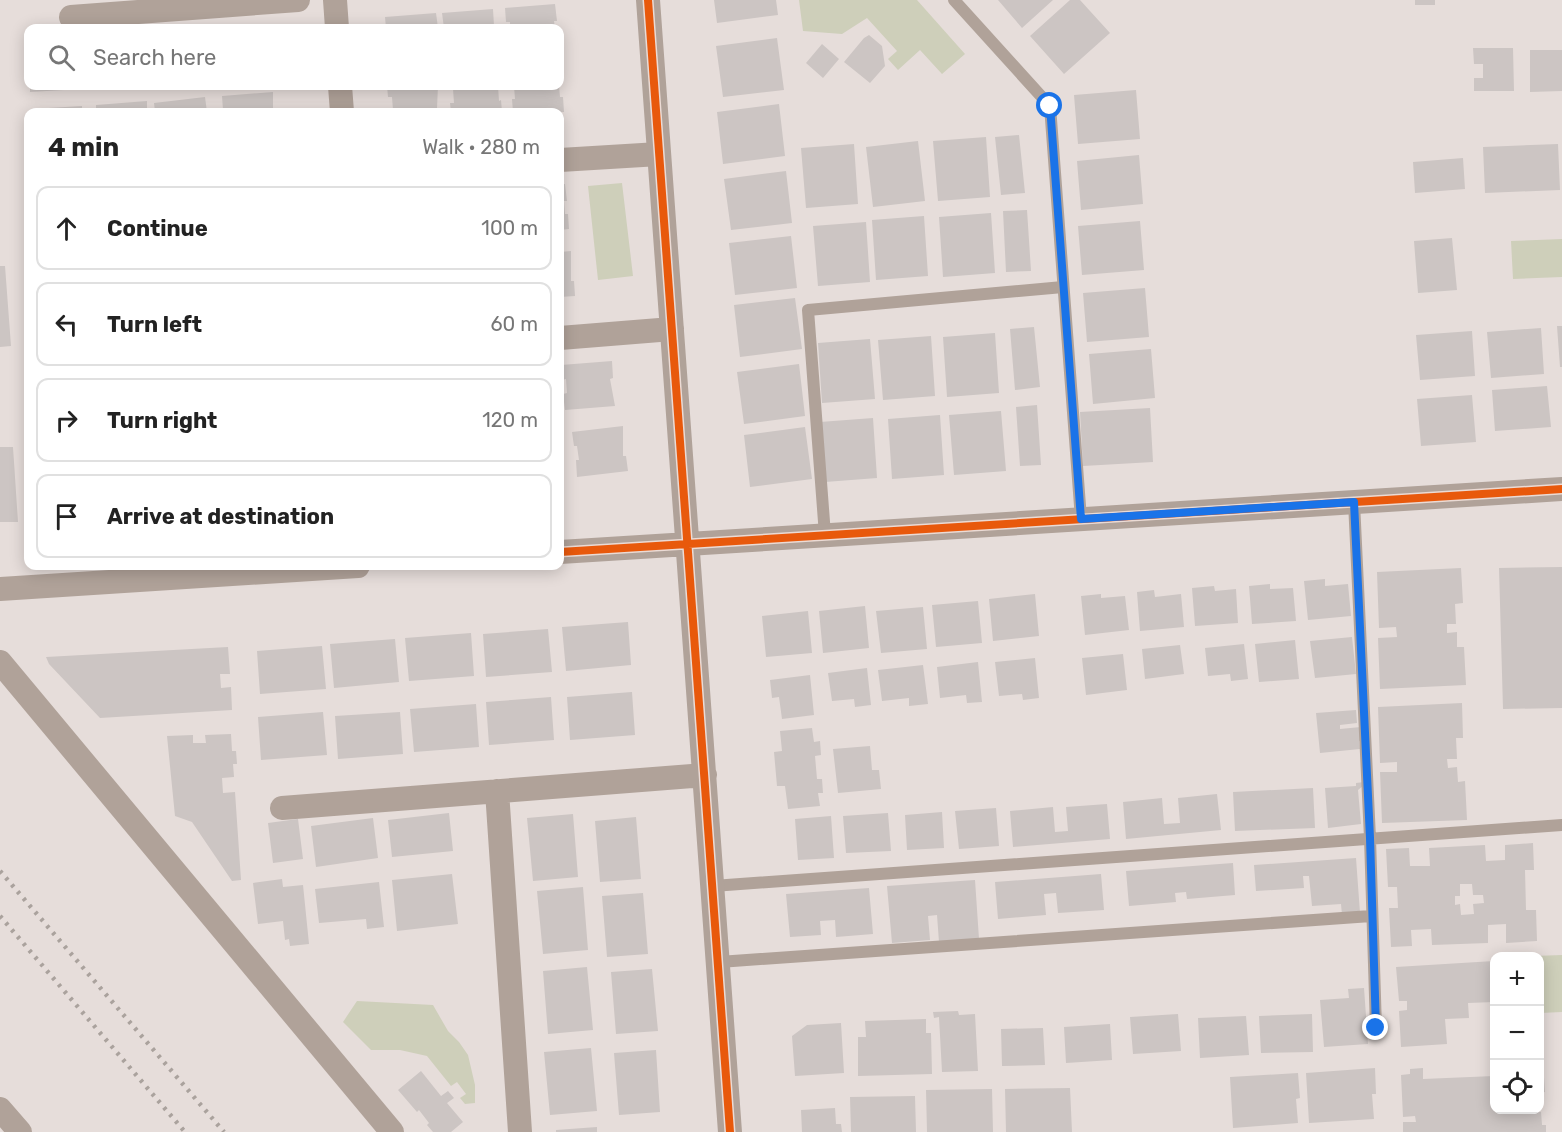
<!DOCTYPE html>
<html lang="en">
<head>
<meta charset="utf-8">
<style>
	:root { --surface:#fff; --page:#f2f2f2; --text:#222; --muted:#767676; --line:#e0e0e0 }
	body { margin:0; font-family:Rubik,sans-serif; background:var(--page); color:var(--text) }
	.controls { position:absolute; right:18px; bottom:18px; display:grid; overflow:hidden; border-radius:12px; box-shadow:0 3px 15px #0003 }
	.controls button { width:54px; height:54px; display:grid; place-items:center; padding:0; border:0; border-bottom:2px solid var(--line); background:var(--surface); color:var(--text); font:30px sans-serif }
	.stop { position:absolute; width:18px; height:18px; margin:-14px; border:4px solid #1a73e8; border-radius:50%; background:#fff }
	.stop.end { background:#1a73e8; border-color:#fff; box-shadow:0 2px 6px #0008 }
	.list { margin:0; padding:0; list-style:none }
	h2 { display:flex; justify-content:space-between; align-items:center; height:78px; margin:0; padding:0 24px; font-size:26px }
	h2 small { font-size:20px; font-weight:400; color:var(--muted) }
	.list li { display:grid; grid-template-columns:39px 1fr auto; gap:18px; align-items:center; box-sizing:border-box; height:84px; margin:0 12px 12px; padding:0 12px; border:2px solid var(--line); border-radius:12px }
	.list b { display:block; font-size:22px; white-space:nowrap }
	.list em { font-size:20px; font-style:normal; color:var(--muted) }
	.icon { flex:none; width:33px; height:33px; fill:none; stroke:currentColor; stroke-width:2; stroke-linecap:round; stroke-linejoin:round }
	.map { position:relative; flex:none; width:1562px; height:1132px; overflow:hidden }
	.search { position:absolute; background:var(--surface); box-shadow:0 3px 15px #0003; left:24px; top:24px; width:540px; height:66px; display:flex; align-items:center; gap:15px; box-sizing:border-box; padding:0 21px; border-radius:12px; color:var(--muted); font-size:22px }
	.panel { position:absolute; background:var(--surface); box-shadow:0 3px 15px #0003; left:24px; top:108px; width:540px; height:462px; border-radius:12px }
	.map>svg:first-child { display:block }
</style>
</head>
<body>
<div class="map">
<svg width="1562" height="1132" viewBox="0 0 1562 1132">
	<rect width="100%" height="100%" fill="#e6ddda"/>
	<path fill="#cecfba" d="M799,0H917L965,54L942,74L920,50L898,70L888,59L897,51L867,18L842,34L803,31Z
		M622,183L633,276L598,280L588,186Z
		M1562,239V277L1513,279L1511,241Z
		M1562,955V1012L1540,1013V956H1533Z
		M357,1001L433,1005L448,1031L459,1042L468,1055L475,1085V1103L465,1104L460,1098L466,1094L457,1082L451,1086L427,1056L400,1050H371L343,1022Z"/>
	<path fill="#ccc5c3" fill-rule="evenodd" d="M714,0H776L778,15L717,23Z
		M998,0H1053L1022,28Z
		M1070,0H1080L1110,33L1064,74L1030,36Z
		M1415,0H1435V5H1415Z
		M555,4L557,21H554L555,28H510V22H506L505,8Z
		M493,9L494,26H492V28H444L442,13Z
		M436,13L438,28H386L385,17Z
		M869,35L882,46L885,66L870,83L844,62L864,38Z
		M777,38L784,90L723,97L716,46Z
		M822,44L839,59L823,78L806,63Z
		M1473,48H1513L1514,91H1474V78H1483V64H1474Z
		M1530,50H1562V91L1530,92Z
		M30,86H81V89L30,92Z
		M387,86H438L437,108L440,109V112H386L393,110L392,97H388Z
		M449,86H498L499,101L501,100L502,112H451L450,103H454L453,89H449Z
		M514,86H559L560,97H563L564,112H513L512,99H515Z
		M1136,90L1140,139L1078,144L1074,95Z
		M273,92V109H271V112H227L226,110H223L222,96Z
		M205,97L207,112H155L154,103Z
		M147,101V112H96V105Z
		M779,104L785,156L723,164L717,112Z
		M82,106V112H31V109Z
		M1019,135L1025,193L1001,195L995,137Z
		M986,137L990,197L938,201L933,141Z
		M918,141L925,201L873,207L866,147Z
		M854,144L858,204L806,208L801,148Z
		M1558,144L1560,190L1485,193L1483,147Z
		M1139,155L1143,204L1081,210L1077,161Z
		M1463,158L1465,189L1415,193L1413,162Z
		M786,171L792,223L731,230L724,179Z
		M560,184H565L567,201H564L565,214H568L569,229L560,230Z
		M1027,210L1031,271L1006,272L1003,211Z
		M991,213L995,273L943,277L939,217Z
		M924,216L928,276L876,280L872,220Z
		M1140,221L1144,270L1082,275L1078,226Z
		M866,222L870,282L818,286L813,226Z
		M791,236L797,288L735,295L729,243Z
		M1452,238L1457,290L1418,293L1414,241Z
		M571,251V281H574L575,296L560,297V252Z
		M0,266H5L11,346L0,347Z
		M1145,288L1149,337L1087,342L1083,293Z
		M795,298L802,349L740,357L734,305Z
		M1557,326H1562V367H1560Z
		M1034,327L1040,387L1015,390L1010,329Z
		M1541,328L1544,374L1491,378L1487,332Z
		M1472,331L1475,376L1420,380L1416,335Z
		M995,333L999,393L947,397L943,337Z
		M931,336L935,396L883,400L878,340Z
		M870,339L875,399L822,403L818,343Z
		M1151,349L1155,398L1093,404L1089,354Z
		M612,361L613,378L610,379L615,406L565,410L563,394L567,393L566,379L562,380L561,365Z
		M799,364L805,416L744,424L737,372Z
		M1547,386L1551,427L1495,431L1492,390Z
		M1472,395L1476,442L1421,446L1417,399Z
		M1037,405L1041,465L1020,466L1016,407Z
		M1150,408L1153,462L1083,466L1080,412Z
		M1001,411L1006,471L954,475L949,415Z
		M940,415L944,475L892,479L888,419Z
		M873,418L877,478L825,482L820,422Z
		M623,426V456H626L628,471L577,477L576,460H579L577,446H574L572,432Z
		M805,427L812,479L750,487L744,435Z
		M0,447H13L18,522H0Z
		M1562,567V708L1503,709L1499,568Z
		M1461,568L1463,603L1455,604L1456,624H1447V633L1457,632V647H1464L1466,685L1380,689L1378,638L1397,637L1396,627L1379,628L1377,572Z
		M1325,579V586L1348,584L1351,616L1308,620L1304,581Z
		M1270,584V589L1293,588L1296,621L1252,624L1249,586Z
		M1214,586L1215,591L1236,589L1238,623L1195,626L1192,588Z
		M1154,590L1155,597L1181,594L1184,627L1140,631L1137,592Z
		M1035,594L1039,636L993,641L989,599Z
		M1101,594V598L1125,596L1129,630L1085,635L1081,596Z
		M978,601L982,643L936,647L932,605Z
		M865,606L869,648L823,653L819,611Z
		M923,607L927,649L881,653L876,611Z
		M808,611L812,653L766,657L762,616Z
		M628,622L631,665L566,671L562,627Z
		M548,629L552,672L486,677L483,634Z
		M471,633L474,676L409,681L405,638Z
		M1352,637L1356,674L1315,678L1310,641Z
		M395,639L399,682L334,688L330,644Z
		M1295,640L1299,679L1259,682L1255,644Z
		M1244,644L1248,679L1231,681L1230,674L1208,676L1205,648Z
		M1180,645L1184,674L1145,679L1142,649Z
		M322,646L326,689L260,694L257,651Z
		M228,647L230,674H220L221,688L231,687L232,710L100,718L49,664L46,657Z
		M1123,654L1127,690L1086,695L1082,658Z
		M1035,658L1039,698L1023,700L1022,694L999,696L995,662Z
		M978,662L982,702L967,703L966,695L940,698L937,667Z
		M923,665L928,704L909,706V698L882,701L878,670Z
		M867,668L871,705L855,707L854,699L832,701L828,673Z
		M810,675L814,715L782,719L779,697L772,698L770,680Z
		M632,692L635,735L570,740L567,697Z
		M551,697L554,740L489,745L486,702Z
		M1462,703L1463,738H1456L1457,759H1447L1448,768L1457,767L1458,782L1465,781L1467,820L1382,823L1380,772H1397V762L1380,763L1378,707Z
		M476,704L479,747L414,752L410,709Z
		M1356,710L1357,723L1340,725V729L1361,727L1362,741H1359L1360,749L1320,753L1316,713Z
		M323,712L327,755L261,760L258,717Z
		M400,712L403,754L338,759L335,716Z
		M812,728L814,742L820,741L821,755L815,756L817,779H822L823,793H818L820,806L788,809L785,786H777L774,752L782,751L780,731Z
		M231,734L232,751H236L237,764H233L234,777L222,778L223,793L235,792L241,880L232,881L192,822L175,816L167,736L193,735V743H206L205,735Z
		M870,746L872,770H879L881,789L838,793L833,749Z
		M1364,782V785L1358,790L1361,824L1328,828L1325,788L1356,786V783Z
		M1313,788L1315,828L1235,831L1233,792Z
		M1217,794L1221,830L1126,839L1123,802L1162,798L1164,824L1180,823L1178,798Z
		M1107,804L1110,839L1013,847L1010,811L1053,807L1055,832L1068,831L1066,807Z
		M996,808L999,846L959,849L955,811Z
		M942,812L944,848L907,850L905,815Z
		M449,813L453,851L392,857L388,820Z
		M888,813L891,851L846,853L843,816Z
		M573,814L578,877L533,881L527,818Z
		M831,816L834,858L798,860L795,819Z
		M636,817L641,879L600,882L595,821Z
		M373,818L378,858L316,867L311,826Z
		M298,819L303,859L273,863L268,823Z
		M1533,843L1534,870H1525L1526,910H1536L1537,941L1506,943V924L1488,925V943L1432,945L1431,929L1411,930L1412,946L1391,947L1389,908H1398L1397,887H1388L1386,849L1409,848L1410,866H1430L1429,848L1485,845L1486,861L1505,860V845ZM1460,884H1472L1473,895H1483L1484,903L1473,904L1474,914L1461,915L1460,904L1455,905V896H1460Z
		M1356,858L1360,913L1342,915L1341,904L1312,906L1309,876H1303L1304,888L1256,891L1254,865Z
		M1233,863L1235,895L1187,899L1186,892L1175,893L1176,902L1129,906L1126,871Z
		M452,874L458,924L397,931L392,880Z
		M1101,874L1104,910L1058,913L1056,893L1044,894L1046,915L998,919L995,882Z
		M282,879L283,887L303,885L309,944L290,946L289,939L285,940L283,921L258,924L253,883Z
		M975,880L979,939L939,942L937,915L928,916L930,940L892,943L887,886Z
		M379,882L384,927L367,929L366,919L319,923L315,889Z
		M583,887L588,950L543,954L537,891Z
		M869,888L873,934L836,937L835,920L820,921L821,935L790,937L786,894Z
		M643,893L648,954L607,957L602,896Z
		M1494,961V1002L1468,1003L1469,1018L1445,1019L1447,1044L1401,1047L1399,1011L1407,1010V1001H1399L1396,967Z
		M587,967L593,1030L548,1034L543,971Z
		M652,969L658,1031L616,1034L611,972Z
		M1364,988L1368,1044L1324,1047L1320,1000L1349,998L1348,989Z
		M958,1011L959,1015L975,1014L978,1071L942,1072L939,1017L934,1018L933,1012Z
		M1178,1014L1181,1051L1133,1054L1130,1017Z
		M1312,1014L1313,1052L1261,1053L1259,1016Z
		M1246,1016L1249,1055L1200,1058L1198,1018Z
		M926,1019V1033H931L932,1074L858,1076V1037H866L865,1021Z
		M841,1023L844,1073L795,1076L792,1036L807,1025Z
		M1110,1024L1112,1060L1066,1063L1064,1027Z
		M1043,1028L1045,1065L1002,1066L1001,1029Z
		M591,1048L597,1111L550,1115L544,1052Z
		M656,1050L660,1112L619,1115L614,1053Z
		M1543,1063L1545,1092L1540,1093V1064Z
		M1375,1068L1376,1094H1372L1374,1119L1309,1123L1306,1073Z
		M1423,1068V1079L1494,1076V1110H1530V1112H1541L1542,1125H1546V1132H1403V1122H1416L1415,1116L1403,1117L1401,1075L1410,1074V1069Z
		M421,1071L441,1096L448,1091L454,1098L447,1103L463,1122L451,1132H433L427,1125L429,1123L419,1110L417,1112L398,1090Z
		M1298,1073L1300,1098L1296,1099L1298,1123L1233,1128L1230,1077Z
		M1070,1088L1072,1132H1006L1005,1089Z
		M992,1089L993,1132H927L926,1090Z
		M915,1096L916,1132H851L850,1097Z
		M835,1108L836,1124H841L842,1132H802L801,1110Z
		M597,1127V1132H556V1130Z"/>
	<g fill="none" stroke-linecap="round" stroke-linejoin="round">
		<path stroke="#b0a299" stroke-width="12" d="M954,0L1050,106L1081,519
			M1354,502L1370,838L1376,1028
			M825,535L808,310L1063,287
			M713,886L1562,825
			M719,962L1371,916"/>
		<path stroke="#b0a299" stroke-width="24" d="M335,0L337,28
			M648,0L730,1132
			M71,17L298,0
			M340,86L342,112
			M560,160L659,154
			M560,338L672,329
			M560,552L1562,489
			M0,589L358,566
			M0,662L392,1132
			M497,791L520,1132
			M282,808L705,775
			M0,1109L20,1132"/>
		<path stroke="#aaa29d" stroke-width="4.5" stroke-dasharray="3 6" stroke-linecap="butt" d="M0,871L224,1132
			M0,916L185,1132"/>
		<g stroke="#ebdbd5" stroke-width="11">
			<path id="cycleway" d="M648,0L730,1132
				M560,552L1562,489"/>
		</g>
		<use href="#cycleway" stroke="#e8590c" stroke-width="8"/>
	</g>
	<g fill="none" stroke-linecap="round" stroke-linejoin="round">
		<path stroke="#1a73e8" stroke-width="8" d="M1050,106L1081,519L1354,502L1370,838L1376,1028"/>
	</g>
</svg>
<div class="controls">
<button>+</button>
<button>−</button>
<button><svg class="icon" aria-label="locate" viewBox="0 0 24 24"><circle cx="12" cy="12" r="6"/><path d="M12 2v4M12 18v4M2 12h4M18 12h4"/></svg></button>
</div>
<div class="stop" style="left:1050px;top:106px"></div>
<div class="stop end" style="left:1376px;top:1028px"></div>
<div class="search"><svg class="icon" aria-label="search" viewBox="0 0 24 24"><circle cx="10" cy="10" r="6"/><path d="M15 15l6 6"/></svg>Search here</div>
<section class="panel">
<h2>4 min<small>Walk · 280 m</small></h2>
<ul class="list">
<li><svg class="icon" aria-label="ahead" viewBox="0 0 24 24"><path d="M12 20V5M6 11l6-6 6 6"/></svg><div><b>Continue</b></div><em>100 m</em></li>
<li><svg class="icon" aria-label="left" viewBox="0 0 24 24"><path d="M17 20v-9H6M10 6l-5 5 5 5"/></svg><div><b>Turn left</b></div><em>60 m</em></li>
<li><svg class="icon" aria-label="right" viewBox="0 0 24 24"><path d="M7 20v-9h11M14 6l5 5-5 5"/></svg><div><b>Turn right</b></div><em>120 m</em></li>
<li><svg class="icon" aria-label="arrive" viewBox="0 0 24 24"><path d="M6 21V4h12l-3 4 3 4H6"/></svg><div><b>Arrive at destination</b></div></li>
</ul>
</section>
</div>
</body>
</html>
